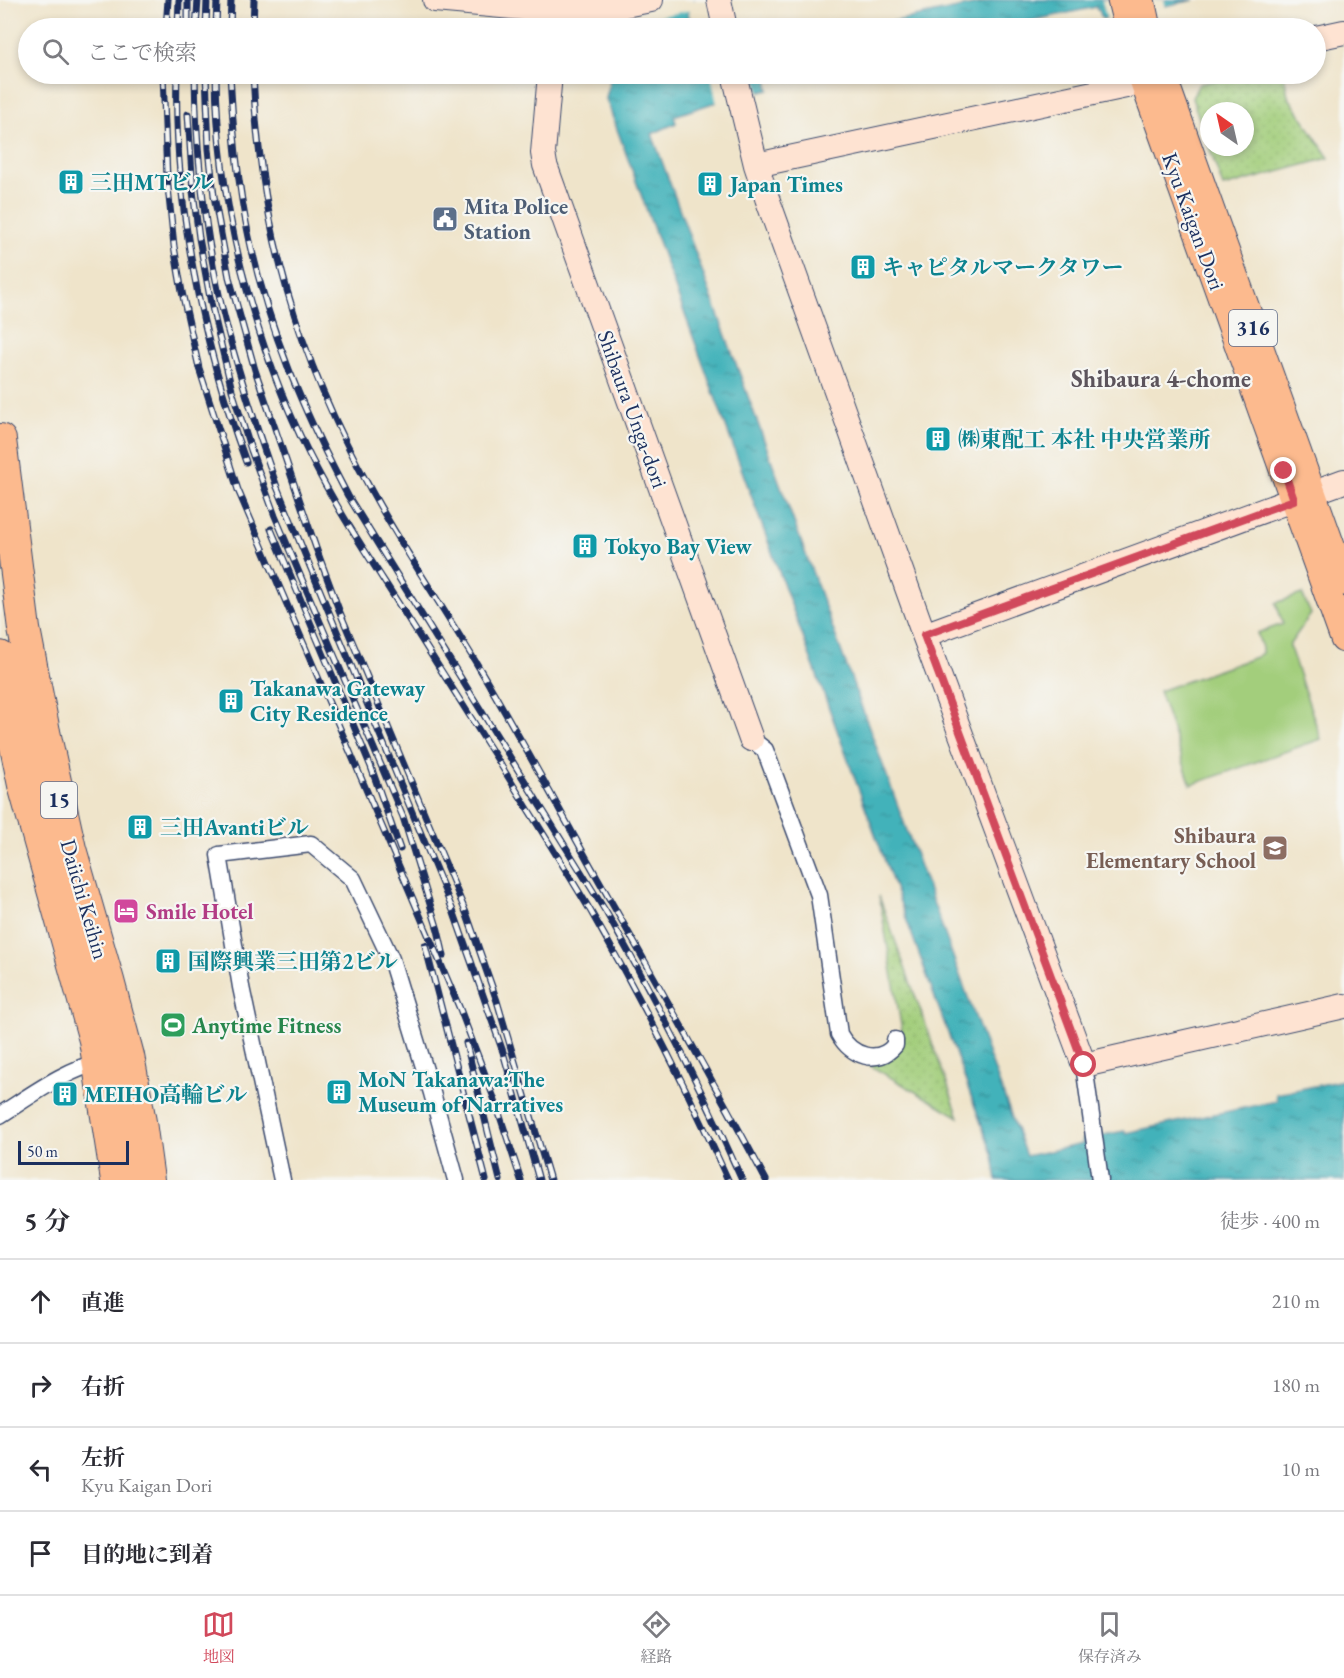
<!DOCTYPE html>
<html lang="ja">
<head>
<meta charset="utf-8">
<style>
	:root { --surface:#fff; --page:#f7f7f7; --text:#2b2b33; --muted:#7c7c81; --line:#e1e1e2; --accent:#d1495b }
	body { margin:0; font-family:"EB Garamond","Noto Serif JP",serif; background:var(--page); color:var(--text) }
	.compass { position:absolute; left:1200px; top:102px; width:54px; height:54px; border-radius:50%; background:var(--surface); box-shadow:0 3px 9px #0003; rotate:326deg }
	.scale { position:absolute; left:18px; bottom:15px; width:111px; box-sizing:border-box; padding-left:6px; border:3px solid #1b2f5e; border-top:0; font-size:16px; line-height:21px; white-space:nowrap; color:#1b2f5e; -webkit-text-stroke:4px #f6f6f2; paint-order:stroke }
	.stop { position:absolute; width:18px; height:18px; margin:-14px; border:4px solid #d1495b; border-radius:50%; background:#fff }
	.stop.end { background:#d1495b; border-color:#fff; box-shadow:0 2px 6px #0008 }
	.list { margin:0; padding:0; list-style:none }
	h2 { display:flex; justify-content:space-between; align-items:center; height:78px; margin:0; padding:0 24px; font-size:26px }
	h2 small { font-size:20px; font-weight:400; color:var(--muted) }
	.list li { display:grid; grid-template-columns:39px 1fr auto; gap:18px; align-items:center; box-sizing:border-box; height:84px; padding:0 24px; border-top:2px solid var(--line) }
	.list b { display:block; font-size:22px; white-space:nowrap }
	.list p { margin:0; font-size:20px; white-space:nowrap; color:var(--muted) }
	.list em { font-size:20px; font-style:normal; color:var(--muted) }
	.icon { flex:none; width:33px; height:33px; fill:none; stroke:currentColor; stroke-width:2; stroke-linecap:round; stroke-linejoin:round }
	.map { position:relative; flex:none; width:1344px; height:1180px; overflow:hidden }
	.search { position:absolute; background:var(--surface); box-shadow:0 3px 9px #0003; left:18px; right:18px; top:18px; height:66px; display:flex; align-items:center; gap:15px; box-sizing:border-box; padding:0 21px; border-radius:33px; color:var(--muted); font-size:22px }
	.sheet { height:414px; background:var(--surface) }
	nav { display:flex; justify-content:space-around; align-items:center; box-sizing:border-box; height:84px; border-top:2px solid var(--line); background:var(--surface); font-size:16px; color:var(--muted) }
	nav a { display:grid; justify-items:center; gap:3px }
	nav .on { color:var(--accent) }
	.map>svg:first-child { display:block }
</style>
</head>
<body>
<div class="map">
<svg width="1344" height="1180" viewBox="0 0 1344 1180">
	<defs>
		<pattern id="park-dots" width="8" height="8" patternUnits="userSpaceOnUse" patternTransform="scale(1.5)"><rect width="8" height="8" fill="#a3ce7b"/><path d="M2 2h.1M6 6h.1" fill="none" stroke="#8cb16d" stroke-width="1.8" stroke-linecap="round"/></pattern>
		<pattern id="water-ripples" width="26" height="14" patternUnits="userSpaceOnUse" patternTransform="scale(1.5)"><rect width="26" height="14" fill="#42b2ba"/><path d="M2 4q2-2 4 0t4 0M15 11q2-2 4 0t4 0" fill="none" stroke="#36919a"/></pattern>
	</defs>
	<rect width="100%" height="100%" fill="#f6f6f2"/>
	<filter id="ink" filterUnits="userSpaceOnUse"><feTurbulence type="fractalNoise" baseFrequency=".0167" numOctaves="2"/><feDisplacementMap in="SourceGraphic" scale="12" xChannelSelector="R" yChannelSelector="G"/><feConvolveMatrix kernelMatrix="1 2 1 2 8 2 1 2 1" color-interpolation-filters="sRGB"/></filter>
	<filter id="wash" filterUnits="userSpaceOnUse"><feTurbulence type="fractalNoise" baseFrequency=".008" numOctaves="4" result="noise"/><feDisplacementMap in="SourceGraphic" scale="24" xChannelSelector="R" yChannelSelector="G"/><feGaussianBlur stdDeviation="1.35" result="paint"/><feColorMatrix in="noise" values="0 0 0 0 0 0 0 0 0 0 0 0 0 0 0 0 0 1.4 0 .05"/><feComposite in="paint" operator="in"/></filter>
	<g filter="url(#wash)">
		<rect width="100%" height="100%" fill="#efe4ca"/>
		<path fill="url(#park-dots)" stroke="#5f7e6c" stroke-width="1.5" fill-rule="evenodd" d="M1248,74H1284L1288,96L1329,158L1223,187L1192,98L1199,84ZM1209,111H1245V147H1209Z
			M879,896L959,1117L867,1064L899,1038L903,1037Z"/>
		<path fill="#a3ce7b" stroke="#5f7e6c" stroke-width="1.5" d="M1302,594L1311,614L1290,644V648L1321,739L1191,785L1159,691L1256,657L1262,653V648L1257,633L1283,624L1276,603Z"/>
		<path fill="url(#water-ripples)" stroke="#2e708c" stroke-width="1.5" d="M694,0L688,13L692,28H612L618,24Z
			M995,0H1194L1102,19L1099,10H1097L1096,7L996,28H863Z
			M611,74H787L767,78L769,90L710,104L674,116L676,123L652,134L1026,1156L1083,1144L1082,1139L1125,1131V1133L1277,1101L1276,1094L1344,1080V1180H997L993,1156L606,99Z"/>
		<path fill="#efe4ca" d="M626,0H697L692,10L613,25Z
			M1102,0H1164L1166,9L1107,21Z
			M711,74H755L760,95L717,104Z"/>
	</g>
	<g filter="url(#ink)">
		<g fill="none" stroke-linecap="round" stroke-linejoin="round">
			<g stroke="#3b4a6e" stroke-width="19">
				<path id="street" d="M751,739L765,750L819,895L839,1034C851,1056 878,1066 895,1045V1040
					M1084,1065L1100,1180
					M0,1115C32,1095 66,1069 103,1061
					M282,1180L241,987L219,855L311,844L353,879L391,959L432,1093L456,1180"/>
			</g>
			<g stroke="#3b4a6e" stroke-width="26">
				<path id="secondary" d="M435,0L556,11L604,9L651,0
					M719,0L725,28
					M1316,38L1344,32
					M550,74L543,153L545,165L751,739
					M734,74L756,165L767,198L924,635L1084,1065L1344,1006
					M756,165L1126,86L1156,74
					M924,635L1344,481"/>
			</g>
			<g stroke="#3b4a6e" stroke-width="29">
				<path id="primary" d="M1121,0L1128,28
					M1141,0L1147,28
					M1141,74L1344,639
					M1162,74L1344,582"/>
			</g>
			<g stroke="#3b4a6e" stroke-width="34">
				<path id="highway" d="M0,440L24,629L44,732L70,849L108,981L128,1056L140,1122L148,1180
					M0,657L10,718L24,785L95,1040L117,1180"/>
			</g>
			<use href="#street" stroke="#fff" stroke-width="16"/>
			<use href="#secondary" stroke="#fee3d2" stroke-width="24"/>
			<use href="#primary" stroke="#fcba8e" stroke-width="27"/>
			<use href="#highway" stroke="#fcba8e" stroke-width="32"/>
			<g stroke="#1b2f5e" stroke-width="7">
				<path id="rail" d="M188,24V0
					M166,28L168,0
					M178,28L179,0
					M196,28L198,0
					M206,28L207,0
					M216,28L217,0
					M230,28L231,0
					M253,28L254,0
					M163,74L167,177L174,246L182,292L199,368L238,490L460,1009L494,1098L521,1180
					M177,74C173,201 202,343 246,462
					M195,74C196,150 204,229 221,304C236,366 256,427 277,487L454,913L503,1052L539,1180
					M206,74L209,149L214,196L229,277L255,370L316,548L339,610L467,915L497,1001L550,1180
					M216,74C217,202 252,340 310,456C332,500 359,542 386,584C424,643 461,702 499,762C529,811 560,860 590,910C640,997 687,1088 728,1180
					M230,74C233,128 237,183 249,237C269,331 303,411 348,496L606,912C656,999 701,1088 742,1180
					M253,74C260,228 297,357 372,492C409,559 453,622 491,688C524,745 556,803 588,861C648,967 709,1073 766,1180
					M188,114L193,191L199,238L211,303L232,390L251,450L275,516L403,817L438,930L444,956
					M271,529L371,767L400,849
					M425,945L486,1180
					M466,1043L500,1180"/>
			</g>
			<use href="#rail" stroke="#f6f6f2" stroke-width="4.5" stroke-dasharray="14" stroke-linecap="butt"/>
		</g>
	</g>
	<g fill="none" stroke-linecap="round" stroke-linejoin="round" filter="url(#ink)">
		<path stroke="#d1495b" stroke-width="8" d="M1084,1065L924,635L1294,500L1284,471"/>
	</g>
	<defs>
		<g id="building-square" transform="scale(1.35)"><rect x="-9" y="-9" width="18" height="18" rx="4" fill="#0f9aa8" stroke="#f6f6f2"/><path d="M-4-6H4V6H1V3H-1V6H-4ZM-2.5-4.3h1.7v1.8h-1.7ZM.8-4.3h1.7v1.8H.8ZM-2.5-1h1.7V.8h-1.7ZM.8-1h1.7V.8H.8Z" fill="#fff"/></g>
		<g id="civic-square" transform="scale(1.35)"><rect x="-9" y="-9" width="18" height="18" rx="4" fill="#5c6f8a" stroke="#f6f6f2"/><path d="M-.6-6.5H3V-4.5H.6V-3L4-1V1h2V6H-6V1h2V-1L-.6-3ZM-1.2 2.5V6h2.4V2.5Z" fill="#fff"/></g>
		<g id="school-square" transform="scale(1.35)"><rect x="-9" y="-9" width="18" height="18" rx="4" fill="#8d6e63" stroke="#f6f6f2"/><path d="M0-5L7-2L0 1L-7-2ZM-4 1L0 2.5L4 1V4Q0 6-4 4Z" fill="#fff"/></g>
		<g id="hotel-square" transform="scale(1.35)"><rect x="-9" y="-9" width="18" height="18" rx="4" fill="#d1479c" stroke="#f6f6f2"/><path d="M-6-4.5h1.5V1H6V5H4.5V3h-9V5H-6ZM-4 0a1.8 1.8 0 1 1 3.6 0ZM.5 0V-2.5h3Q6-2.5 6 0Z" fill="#fff"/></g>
		<g id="stadium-square" transform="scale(1.35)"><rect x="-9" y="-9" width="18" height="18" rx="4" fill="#2e9e5b" stroke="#f6f6f2"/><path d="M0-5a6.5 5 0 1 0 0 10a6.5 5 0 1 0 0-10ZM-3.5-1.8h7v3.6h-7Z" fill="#fff"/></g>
	</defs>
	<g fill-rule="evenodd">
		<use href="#building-square" x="71" y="182"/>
		<use href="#building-square" x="710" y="184"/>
		<use href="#civic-square" x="445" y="219"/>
		<use href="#building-square" x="863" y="267"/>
		<use href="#building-square" x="938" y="439"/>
		<use href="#building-square" x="585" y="546"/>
		<use href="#building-square" x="231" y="701"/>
		<use href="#building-square" x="140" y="827"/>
		<use href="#school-square" x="1275" y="848"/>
		<use href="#hotel-square" x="126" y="911"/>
		<use href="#building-square" x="168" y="961"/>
		<use href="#stadium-square" x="173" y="1025"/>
		<use href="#building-square" x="339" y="1092"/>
		<use href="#building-square" x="65" y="1094"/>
	</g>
	<g text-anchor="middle" stroke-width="4.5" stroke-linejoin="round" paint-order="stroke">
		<g fill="#f6f6f2" stroke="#5d6b8a" stroke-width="1.5">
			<rect x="1229" y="310" width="48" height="36" rx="4.5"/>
			<rect x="41" y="782" width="36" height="36" rx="4.5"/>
		</g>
		<g font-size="21" font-weight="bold" fill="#1b2f5e">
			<text x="1253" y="335">316</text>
			<text x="59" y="807">15</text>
		</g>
		<g font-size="22" font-weight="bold" fill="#0d838f" stroke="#f6f6f2" text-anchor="start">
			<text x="90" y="190">三田MTビル</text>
			<text x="730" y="192">Japan Times</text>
			<text x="882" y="275">キャピタルマークタワー</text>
			<text x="958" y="447">㈱東配工 本社 中央営業所</text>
			<text x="604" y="554">Tokyo Bay View</text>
			<text x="250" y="696">Takanawa Gateway<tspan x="250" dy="25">City Residence</tspan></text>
			<text x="160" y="835">三田Avantiビル</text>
			<text x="188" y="969">国際興業三田第2ビル</text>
			<text x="358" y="1087">MoN Takanawa:The<tspan x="358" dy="25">Museum of Narratives</tspan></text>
			<text x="84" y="1102">MEIHO高輪ビル</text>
		</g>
		<g font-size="22" font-weight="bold" fill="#4e5e75" stroke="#f6f6f2" text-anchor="start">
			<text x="464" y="214">Mita Police<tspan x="464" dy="25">Station</tspan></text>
		</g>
		<g font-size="22" fill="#1b2f5e" stroke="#f6f6f2">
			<text transform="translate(1194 221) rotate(70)" y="8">Kyu Kaigan Dori</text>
			<text transform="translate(633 409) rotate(70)" y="8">Shibaura Unga-dori</text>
			<text transform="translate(85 899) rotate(74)" y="8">Daiichi Keihin</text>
		</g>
		<g font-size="22" font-weight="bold" fill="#785e54" stroke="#f6f6f2" text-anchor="end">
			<text x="1256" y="843">Shibaura<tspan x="1256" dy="25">Elementary School</tspan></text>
		</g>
		<g font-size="22" font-weight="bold" fill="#b23c85" stroke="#f6f6f2" text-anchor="start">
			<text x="146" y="919">Smile Hotel</text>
		</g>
		<g font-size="22" font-weight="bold" fill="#27864d" stroke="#f6f6f2" text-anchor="start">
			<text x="192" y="1033">Anytime Fitness</text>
		</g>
		<g font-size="24" font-weight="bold" fill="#5c545c" stroke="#f6f6f2">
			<text x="1161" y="387">Shibaura 4-chome</text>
		</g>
	</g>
</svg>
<svg class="compass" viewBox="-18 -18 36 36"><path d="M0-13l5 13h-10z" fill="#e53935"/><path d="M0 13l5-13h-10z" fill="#7c7c81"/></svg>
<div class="scale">50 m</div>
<div class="stop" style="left:1084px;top:1065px"></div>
<div class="stop end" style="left:1284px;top:471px"></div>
<div class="search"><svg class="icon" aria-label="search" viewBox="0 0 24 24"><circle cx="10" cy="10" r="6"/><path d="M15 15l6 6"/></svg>ここで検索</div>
</div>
<section class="sheet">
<h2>5 分<small>徒歩 · 400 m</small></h2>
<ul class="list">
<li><svg class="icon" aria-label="ahead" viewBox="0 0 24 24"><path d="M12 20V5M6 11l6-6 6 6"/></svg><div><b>直進</b></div><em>210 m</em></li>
<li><svg class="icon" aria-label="right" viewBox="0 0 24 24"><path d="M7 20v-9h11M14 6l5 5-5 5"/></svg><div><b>右折</b></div><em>180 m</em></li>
<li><svg class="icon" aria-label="left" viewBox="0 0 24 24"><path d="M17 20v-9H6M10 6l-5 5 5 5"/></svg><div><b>左折</b><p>Kyu Kaigan Dori</p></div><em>10 m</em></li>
<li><svg class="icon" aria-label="arrive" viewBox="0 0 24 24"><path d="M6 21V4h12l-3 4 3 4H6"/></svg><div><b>目的地に到着</b></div></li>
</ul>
</section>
<nav>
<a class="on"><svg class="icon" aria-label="map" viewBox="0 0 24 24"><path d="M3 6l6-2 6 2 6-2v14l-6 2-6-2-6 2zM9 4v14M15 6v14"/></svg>地図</a>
<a><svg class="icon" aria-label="directions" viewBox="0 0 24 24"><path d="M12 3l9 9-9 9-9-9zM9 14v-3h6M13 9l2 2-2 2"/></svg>経路</a>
<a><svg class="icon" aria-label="saved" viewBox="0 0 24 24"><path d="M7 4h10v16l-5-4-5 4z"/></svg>保存済み</a>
</nav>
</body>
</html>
